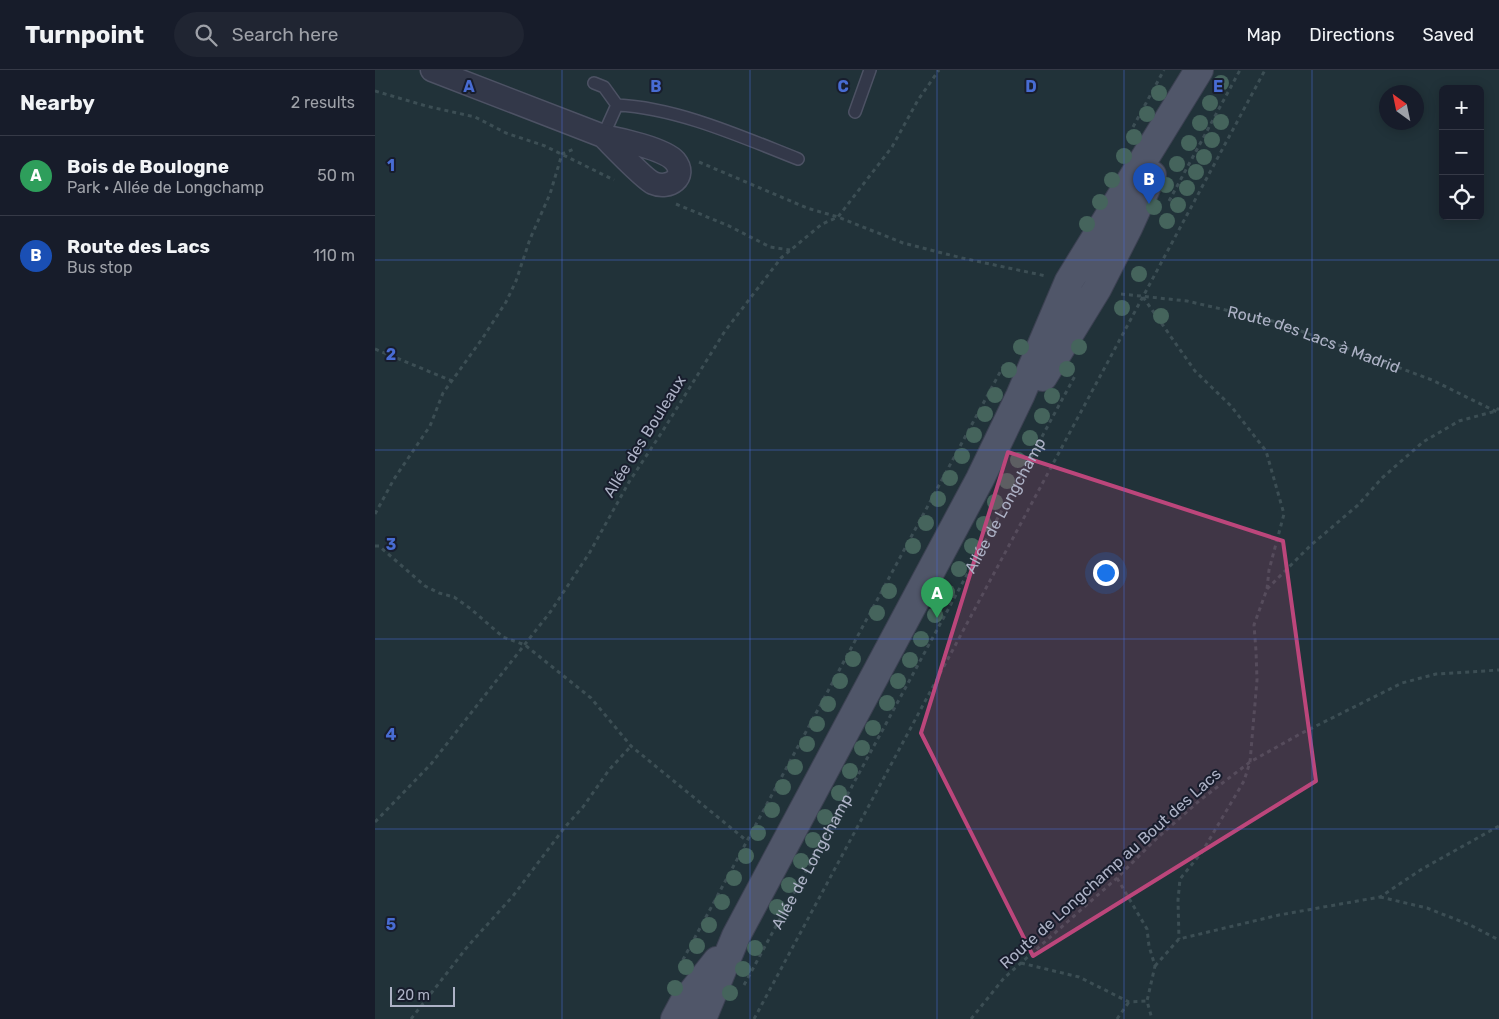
<!DOCTYPE html>
<html lang="en">
<head>
<meta charset="utf-8">
<style>
	:root { --surface:#171c2a; --page:#202532; --text:#f1f3f6; --muted:#9ea1a8; --line:#363a47; --accent:#8c9099 }
	body { margin:0; font-family:Rubik,sans-serif; background:var(--page); color:var(--text) }
	.controls { position:absolute; right:15px; top:15px; display:grid; overflow:hidden; border-radius:8px; box-shadow:0 2px 12px #0003 }
	.controls button { width:45px; height:45px; display:grid; place-items:center; padding:0; border:0; border-bottom:1px solid var(--line); background:var(--surface); color:var(--text); font:25px sans-serif }
	.compass { position:absolute; left:1004px; top:15px; width:45px; height:45px; border-radius:50%; background:var(--surface); box-shadow:0 2px 12px #0003; rotate:327deg }
	.scale { position:absolute; left:15px; bottom:12px; width:65px; box-sizing:border-box; padding-left:5px; border:2px solid #adb2c6; border-top:0; font-size:14px; line-height:18px; white-space:nowrap; color:#adb2c6; -webkit-text-stroke:4px #181d2d; paint-order:stroke }
	.you { position:absolute; left:730px; top:502px; width:18px; height:18px; margin:-12px; border:4px solid #fff; border-radius:50%; background:#1a73e8; box-shadow:0 0 0 8px #1a73e833 }
	.badge { display:grid; place-items:center; width:32px; height:32px; border-radius:50%; background:var(--accent); color:#fff; font-size:16px; font-weight:700 }
	.pin { position:absolute; translate:-50% -41px; filter:drop-shadow(0 1px 2px #0008) }
	.pin::after { content:''; position:absolute; top:26px; width:18px; height:15px; background:inherit; clip-path:polygon(0 0,100% 0,50% 100%) }
	.list { margin:0; padding:0; list-style:none }
	h2 { display:flex; justify-content:space-between; align-items:center; height:65px; margin:0; padding:0 20px; font-size:21px }
	h2 small { font-size:16px; font-weight:400; color:var(--muted) }
	.list li { display:grid; grid-template-columns:32px 1fr auto; gap:15px; align-items:center; box-sizing:border-box; height:80px; padding:0 20px; border-top:1px solid var(--line) }
	.list b { display:block; font-size:19px; white-space:nowrap }
	.list p { margin:0; font-size:16px; white-space:nowrap; color:var(--muted) }
	.list em { font-size:16px; font-style:normal; color:var(--muted) }
	.icon { flex:none; width:28px; height:28px; fill:none; stroke:currentColor; stroke-width:2; stroke-linecap:round; stroke-linejoin:round }
	.map { position:relative; flex:none; width:1124px; height:949px; overflow:hidden }
	header { display:flex; align-items:center; gap:30px; box-sizing:border-box; height:70px; padding:0 25px; background:var(--surface); border-bottom:1px solid var(--line) }
	header strong { font-size:24px }
	nav { display:flex; gap:28px; margin-inline-start:auto; font-size:18px }
	.search { width:350px; height:45px; background:var(--page); display:flex; align-items:center; gap:12px; box-sizing:border-box; padding:0 18px; border-radius:28px; color:var(--muted); font-size:19px }
	main { display:flex }
	aside { flex:1; background:var(--surface) }
	.map>svg:first-child { display:block }
</style>
</head>
<body>
<header>
<strong>Turnpoint</strong>
<div class="search"><svg class="icon" aria-label="search" viewBox="0 0 24 24"><circle cx="10" cy="10" r="6"/><path d="M15 15l6 6"/></svg>Search here</div>
<nav><a>Map</a><a>Directions</a><a>Saved</a></nav>
</header>
<main>
<aside>
<h2>Nearby<small>2 results</small></h2>
<ul class="list">
<li><span class="badge" style="background:#2e9e5b">A</span><div><b>Bois de Boulogne</b><p>Park · Allée de Longchamp</p></div><em>50 m</em></li>
<li><span class="badge" style="background:#1a4fb4">B</span><div><b>Route des Lacs</b><p>Bus stop</p></div><em>110 m</em></li>
</ul>
</aside>
<div class="map">
<svg width="1124" height="949" viewBox="0 0 1124 949">
	<rect width="100%" height="100%" fill="#1f2538"/>
	<path fill="#213239" fill-rule="evenodd" d="M0,0H1124V949H0ZM1068,19H1105V146H1068ZM1012,22H1042V52H1012Z"/>
	<g fill="none" stroke-linecap="round" stroke-linejoin="round">
		<g stroke="#4d5264" stroke-width="14">
			<path id="lane" d="M219,13L229,17L242,35L228,66
				M242,35C303,38 367,67 423,89
				M480,42L495,0"/>
		</g>
		<g stroke="#4d5264" stroke-width="25">
			<path id="street" d="M57,0L228,66C244,69 290,79 300,91C313,107 294,120 278,113C269,109 238,76 228,66"/>
		</g>
		<g stroke="#3c4152" stroke-width="30">
			<path id="primary" d="M668,307L722,219L753,158L777,105
				M300,949L308,934L342,891
				M327,949L361,866L605,409L645,326L694,211L824,0"/>
		</g>
		<g stroke="#3c4e54" stroke-width="3" stroke-dasharray="4 4" stroke-linecap="butt">
			<path d="M0,21L51,36L100,47L131,63L170,76L239,110"/>
			<path d="M758,57L789,0"/>
			<path d="M324,92L432,138L463,147L528,173L587,188L671,206"/>
			<path d="M794,131L865,0"/>
			<path d="M301,134L354,156L395,177L415,180"/>
			<path id="s1" d="M746,224L812,231L902,252L1057,310L1124,343"/>
			<path d="M768,227L820,301L856,336L891,381L909,444L894,500L892,519L879,555L881,581L882,610L875,692L869,711L827,782L805,809L803,830L804,869"/>
			<path d="M0,279L77,311"/>
			<path d="M0,444L19,409L55,356L68,323L107,269L131,232L141,211L155,169L175,124L187,84L199,79"/>
			<path d="M0,476H4L50,516L64,523L79,527L96,539L128,567L150,575L216,628L256,676L372,771"/>
			<path d="M892,519L935,476L983,435L1007,408L1048,372L1084,351L1121,341L1124,338"/>
			<path d="M0,752L56,694L176,541L215,482L254,412L287,362L350,261L406,188L447,154L463,147L517,77L543,30L564,0"/>
			<path d="M742,808L772,859L774,876L780,896L772,931L777,949"/>
			<path d="M1005,827L1052,838L1095,855L1124,870"/>
			<path d="M646,893L704,907L754,932L772,931"/>
			<path d="M780,896L804,869L904,845L1005,827L1047,799L1124,756"/>
			<path d="M304,897L630,293"/>
			<path id="s2" d="M369,915L701,304"/>
			<path d="M36,949L93,876L138,826L190,757L208,737L234,700L256,676"/>
			<path d="M379,949L890,0"/>
			<path d="M596,949L629,908L742,808L779,771L824,731L875,692L925,664L1027,613L1061,604L1124,600"/>
			<path d="M742,949L754,932"/>
		</g>
		<use href="#lane" stroke="#333849" stroke-width="11"/>
		<use href="#street" stroke="#333849" stroke-width="22"/>
		<use href="#primary" stroke="#505669" stroke-width="28"/>
	</g>
	<g fill="#45645c">
		<circle cx="846" cy="13" r="8"/>
		<circle cx="784" cy="23" r="8"/>
		<circle cx="835" cy="33" r="8"/>
		<circle cx="772" cy="44" r="8"/>
		<circle cx="846" cy="52" r="8"/>
		<circle cx="825" cy="53" r="8"/>
		<circle cx="759" cy="67" r="8"/>
		<circle cx="837" cy="70" r="8"/>
		<circle cx="814" cy="73" r="8"/>
		<circle cx="749" cy="86" r="8"/>
		<circle cx="829" cy="87" r="8"/>
		<circle cx="802" cy="94" r="8"/>
		<circle cx="821" cy="102" r="8"/>
		<circle cx="737" cy="110" r="8"/>
		<circle cx="791" cy="115" r="8"/>
		<circle cx="812" cy="118" r="8"/>
		<circle cx="725" cy="132" r="8"/>
		<circle cx="803" cy="135" r="8"/>
		<circle cx="779" cy="137" r="8"/>
		<circle cx="792" cy="151" r="8"/>
		<circle cx="712" cy="154" r="8"/>
		<circle cx="764" cy="204" r="8"/>
		<circle cx="747" cy="238" r="8"/>
		<circle cx="786" cy="246" r="8"/>
		<circle cx="646" cy="277" r="8"/>
		<circle cx="704" cy="277" r="8"/>
		<circle cx="692" cy="299" r="8"/>
		<circle cx="634" cy="300" r="8"/>
		<circle cx="620" cy="325" r="8"/>
		<circle cx="677" cy="326" r="8"/>
		<circle cx="610" cy="344" r="8"/>
		<circle cx="667" cy="346" r="8"/>
		<circle cx="599" cy="365" r="8"/>
		<circle cx="655" cy="368" r="8"/>
		<circle cx="587" cy="386" r="8"/>
		<circle cx="643" cy="390" r="8"/>
		<circle cx="575" cy="408" r="8"/>
		<circle cx="632" cy="411" r="8"/>
		<circle cx="563" cy="429" r="8"/>
		<circle cx="620" cy="432" r="8"/>
		<circle cx="551" cy="453" r="8"/>
		<circle cx="609" cy="454" r="8"/>
		<circle cx="538" cy="476" r="8"/>
		<circle cx="597" cy="476" r="8"/>
		<circle cx="584" cy="499" r="8"/>
		<circle cx="514" cy="521" r="8"/>
		<circle cx="572" cy="522" r="8"/>
		<circle cx="502" cy="543" r="8"/>
		<circle cx="560" cy="545" r="8"/>
		<circle cx="546" cy="569" r="8"/>
		<circle cx="478" cy="589" r="8"/>
		<circle cx="535" cy="590" r="8"/>
		<circle cx="465" cy="611" r="8"/>
		<circle cx="523" cy="611" r="8"/>
		<circle cx="512" cy="633" r="8"/>
		<circle cx="453" cy="634" r="8"/>
		<circle cx="442" cy="654" r="8"/>
		<circle cx="498" cy="658" r="8"/>
		<circle cx="432" cy="674" r="8"/>
		<circle cx="487" cy="678" r="8"/>
		<circle cx="420" cy="697" r="8"/>
		<circle cx="475" cy="701" r="8"/>
		<circle cx="408" cy="717" r="8"/>
		<circle cx="464" cy="723" r="8"/>
		<circle cx="397" cy="740" r="8"/>
		<circle cx="450" cy="747" r="8"/>
		<circle cx="383" cy="763" r="8"/>
		<circle cx="438" cy="770" r="8"/>
		<circle cx="371" cy="786" r="8"/>
		<circle cx="426" cy="791" r="8"/>
		<circle cx="359" cy="808" r="8"/>
		<circle cx="414" cy="815" r="8"/>
		<circle cx="347" cy="832" r="8"/>
		<circle cx="402" cy="837" r="8"/>
		<circle cx="334" cy="855" r="8"/>
		<circle cx="322" cy="876" r="8"/>
		<circle cx="380" cy="878" r="8"/>
		<circle cx="311" cy="897" r="8"/>
		<circle cx="368" cy="899" r="8"/>
		<circle cx="300" cy="918" r="8"/>
		<circle cx="355" cy="923" r="8"/>
	</g>
	<path fill="#bc467b" fill-opacity="0.2" stroke="#bc467b" stroke-width="4" stroke-linejoin="round" d="M633,382L908,471L941,711L658,886L546,663Z"/>
	<path fill="none" stroke="#486cd3" stroke-width="1" stroke-opacity="0.55" d="M187,0V949M375,0V949M562,0V949M749,0V949M937,0V949M0,190H1124M0,380H1124M0,569H1124M0,759H1124"/>
	<g text-anchor="middle" stroke-width="4" stroke-linejoin="round" paint-order="stroke">
		<g font-size="16" fill="#adb2c6" stroke="#181d2d">
			<text dy="6" stroke="none"><textPath href="#s1" startOffset="199">Route des Lacs à Madrid</textPath></text>
			<text transform="translate(269 366) rotate(-58)" y="6">Allée des Bouleaux</text>
			<text dy="6" stroke="none"><textPath href="#s2" startOffset="546">Allée de Longchamp</textPath></text>
			<text dy="6" stroke="none"><textPath href="#s2" startOffset="141">Allée de Longchamp</textPath></text>
			<text transform="translate(735 798) rotate(-42)" y="6">Route de Longchamp au Bout des Lacs</text>
		</g>
	</g>
	<g font-size="16" text-anchor="middle" font-weight="bold" fill="#486cd3" stroke="#181d2d" stroke-width="4" stroke-linejoin="round" paint-order="stroke">
		<text x="94" y="22">A</text>
		<text x="281" y="22">B</text>
		<text x="468" y="22">C</text>
		<text x="656" y="22">D</text>
		<text x="843" y="22">E</text>
		<text x="16" y="101">1</text>
		<text x="16" y="290">2</text>
		<text x="16" y="480">3</text>
		<text x="16" y="670">4</text>
		<text x="16" y="860">5</text>
	</g>
</svg>
<div class="controls">
<button>+</button>
<button>−</button>
<button><svg class="icon" aria-label="locate" viewBox="0 0 24 24"><circle cx="12" cy="12" r="6"/><path d="M12 2v4M12 18v4M2 12h4M18 12h4"/></svg></button>
</div>
<svg class="compass" viewBox="-18 -18 36 36"><path d="M0-13l5 13h-10z" fill="#e53935"/><path d="M0 13l5-13h-10z" fill="#9ea1a8"/></svg>
<div class="scale">20 m</div>
<div class="you"></div>
<div class="pin badge" style="left:562px;top:548px;background:#2e9e5b">A</div>
<div class="pin badge" style="left:774px;top:134px;background:#1a4fb4">B</div>
</div>
</main>
</body>
</html>
